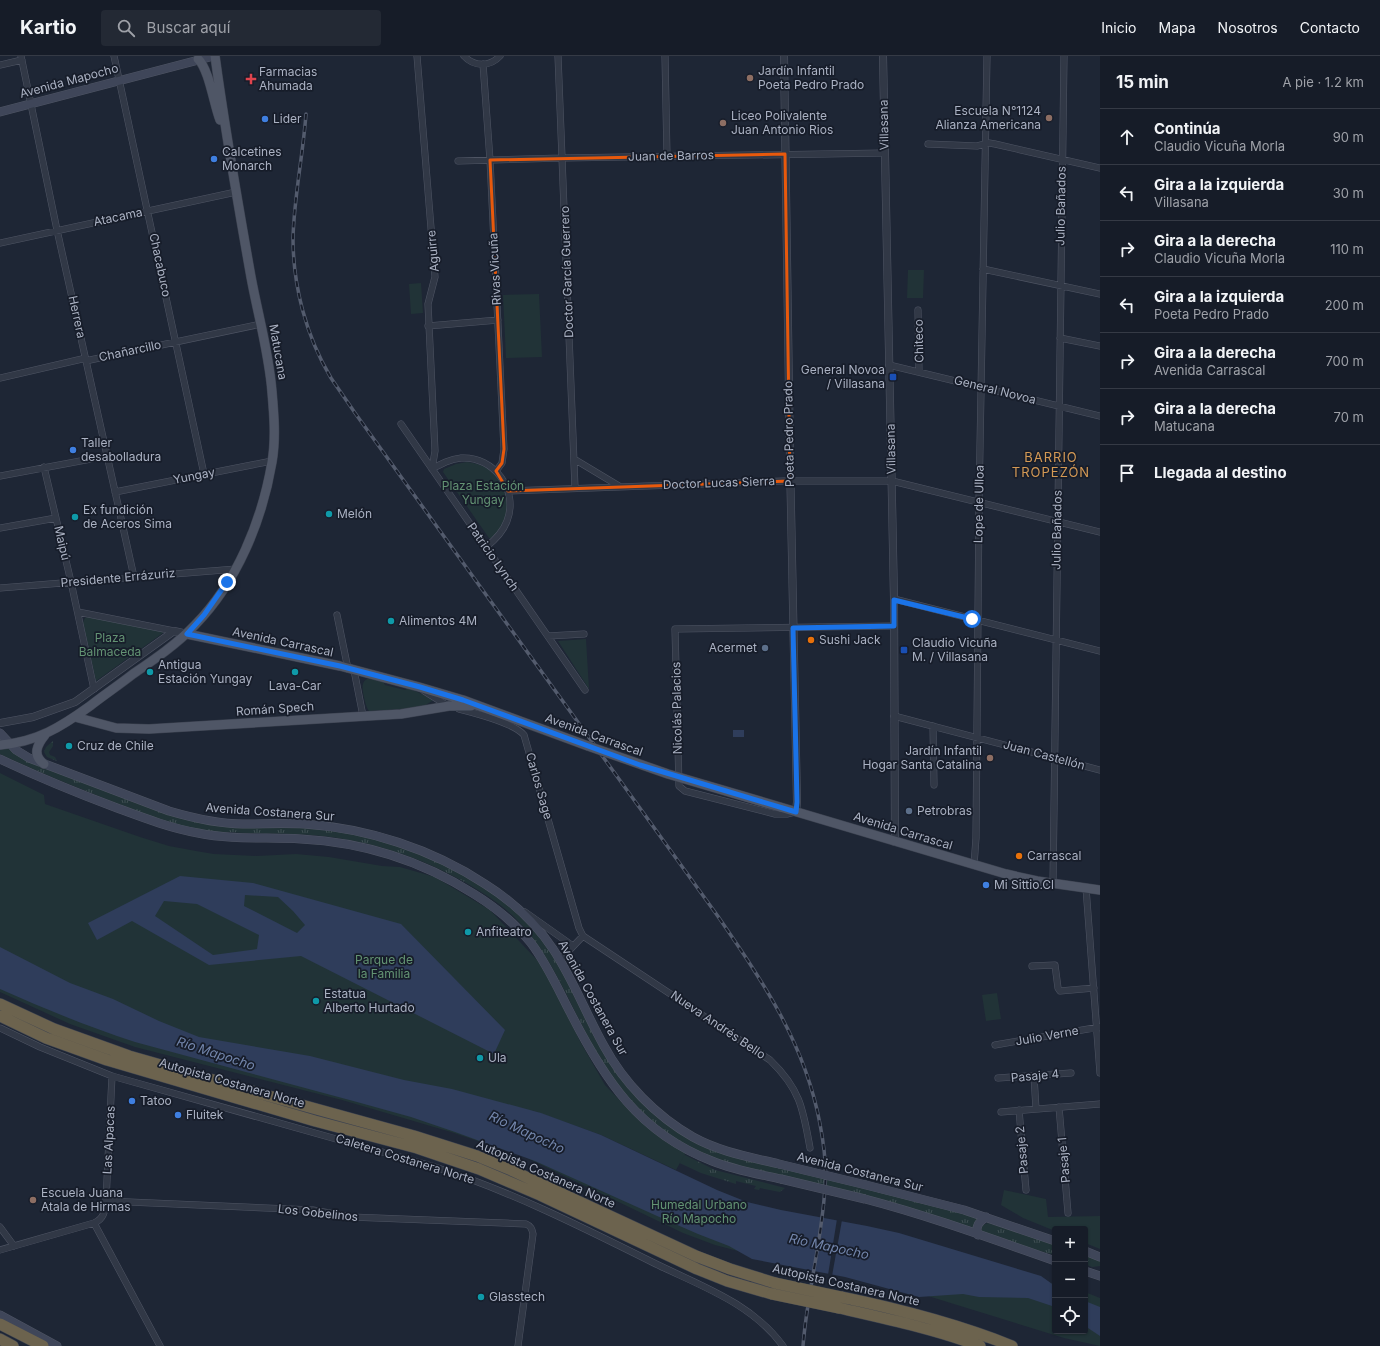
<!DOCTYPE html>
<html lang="es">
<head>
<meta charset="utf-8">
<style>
	:root { --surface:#161c28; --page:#232934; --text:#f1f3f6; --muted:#9ea1a8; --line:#353a45 }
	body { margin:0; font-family:Inter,sans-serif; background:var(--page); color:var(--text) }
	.controls { position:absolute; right:12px; bottom:12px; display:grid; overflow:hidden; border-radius:4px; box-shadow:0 1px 3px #0004 }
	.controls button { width:36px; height:36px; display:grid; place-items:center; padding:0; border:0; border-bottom:1px solid var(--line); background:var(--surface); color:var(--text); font:20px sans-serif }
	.stop { position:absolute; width:12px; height:12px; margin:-9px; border:3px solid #1a73e8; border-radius:50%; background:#fff }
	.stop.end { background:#1a73e8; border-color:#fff; box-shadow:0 1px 4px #0008 }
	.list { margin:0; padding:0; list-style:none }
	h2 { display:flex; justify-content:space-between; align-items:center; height:52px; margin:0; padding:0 16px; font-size:17px }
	h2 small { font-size:13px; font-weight:400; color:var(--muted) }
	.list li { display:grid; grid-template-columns:26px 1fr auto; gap:12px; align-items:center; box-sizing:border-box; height:56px; padding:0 16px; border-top:1px solid var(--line) }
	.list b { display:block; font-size:15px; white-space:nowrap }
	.list p { margin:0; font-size:13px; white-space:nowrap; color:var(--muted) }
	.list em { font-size:13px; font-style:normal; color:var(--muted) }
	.icon { flex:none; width:22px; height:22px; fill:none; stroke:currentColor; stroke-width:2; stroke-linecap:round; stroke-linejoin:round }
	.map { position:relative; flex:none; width:1100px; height:1290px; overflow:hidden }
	header { display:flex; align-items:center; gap:24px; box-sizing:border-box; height:56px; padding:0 20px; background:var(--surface); border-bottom:1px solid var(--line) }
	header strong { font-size:19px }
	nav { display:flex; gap:22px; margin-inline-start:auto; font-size:14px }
	.search { width:280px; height:36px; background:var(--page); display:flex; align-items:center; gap:10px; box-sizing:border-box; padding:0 14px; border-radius:4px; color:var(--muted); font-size:15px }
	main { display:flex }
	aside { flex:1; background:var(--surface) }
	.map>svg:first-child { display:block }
</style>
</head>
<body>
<header>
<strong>Kartio</strong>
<div class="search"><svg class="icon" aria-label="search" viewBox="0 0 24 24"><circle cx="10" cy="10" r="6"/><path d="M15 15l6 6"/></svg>Buscar aquí</div>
<nav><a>Inicio</a><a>Mapa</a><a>Nosotros</a><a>Contacto</a></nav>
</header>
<main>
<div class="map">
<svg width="1100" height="1290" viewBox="0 0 1100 1290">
	<defs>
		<pattern id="grass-tufts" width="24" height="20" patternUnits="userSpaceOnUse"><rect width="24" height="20" fill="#213337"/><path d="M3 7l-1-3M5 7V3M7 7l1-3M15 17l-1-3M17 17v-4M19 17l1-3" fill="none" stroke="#3f4e52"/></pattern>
	</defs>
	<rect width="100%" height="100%" fill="#1e2635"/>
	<path fill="url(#grass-tufts)" d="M53,685V690L49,696L50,699L55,701L57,705L47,701L44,696L46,691Z
		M8,691L196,765L295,770L345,775L428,798L464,817L515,851L557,903L615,1012L691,1084L718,1096L858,1129L978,1161L974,1174L734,1110C664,1086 621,1046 588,981C563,933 543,881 499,848C445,809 378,784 312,779C284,777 256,778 227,776C218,776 209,776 200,775C171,770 143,757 116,747C77,731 38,716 0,698V692Z
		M677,1095L715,1114L785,1132L780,1136L760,1132L759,1134L754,1133L756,1130L736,1125V1128L701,1117L671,1103Z
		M988,1167L1055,1189V1199L1002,1185L984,1178L981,1173L983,1169Z
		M1085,1199L1100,1204V1210L1092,1211L1085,1208Z"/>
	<path fill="#213337" d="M908,214H924L923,242H907Z
		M421,227L423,257L411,258L409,228Z
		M539,238L542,301L506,302L503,239Z
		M467,406C507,410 521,455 492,482H489L443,416L444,413L456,408Z
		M88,561L163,576V577L96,625L83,566L85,562Z
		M586,583L589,633L558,585Z
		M370,622L383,625L385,629L405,634L409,632L432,643V645L421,652L369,655C366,652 361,632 363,628C364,624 367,623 370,622Z
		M0,717L44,739L45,748L140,781L169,790L196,795L214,798L257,800L296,798L329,801L382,810L400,811L435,821L490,854L537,904L546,917L581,987L605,1029L633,1058L659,1079L686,1096L676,1114L601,1079L531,1054L747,1149L1055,1228V1275H1085V1236L1100,1242V1290L1064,1282L889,1228L784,1207L715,1189L683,1177L523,1100L451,1076L342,1044L135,991L70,968L0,936Z
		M997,937L1001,963L986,965L982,939Z
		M1004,1134L1046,1143L1048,1161L1100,1160V1193L1085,1187V1173H1055V1175L1023,1162L1001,1149Z"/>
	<path fill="#2f3d5b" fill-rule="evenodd" d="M733,674H744V681H733Z
		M180,820L253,827L401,868L505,974L494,998L301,900L209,909L132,865L97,884L88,867ZM245,839L278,841L293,855L305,869L297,877L244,850ZM164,845L197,848L259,879L257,893L213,899L155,860Z
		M0,891L70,927L113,943L159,965L199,981L310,1000L404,1024L452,1033L541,1057L601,1079L717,1134L747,1146L781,1154L867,1170L899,1177L1041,1220L1055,1230V1251L1028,1242L979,1241L963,1238L919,1241L845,1221L752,1203L729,1190L698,1178L666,1164L535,1105L455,1076L411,1061L357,1046L135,986C89,971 45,953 0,933Z
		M1085,1245L1100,1251V1280L1085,1270Z"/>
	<path fill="#1e2635" d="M837,1163L842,1164L832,1220L828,1219Z"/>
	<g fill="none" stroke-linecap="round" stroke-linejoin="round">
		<g stroke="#4f5564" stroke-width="7">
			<path id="minor" d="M21,0L57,174L134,521
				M114,0L204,418
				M417,0L435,221L428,248L435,395L432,413
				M464,0C474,11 490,11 500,0
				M558,0L575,432
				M665,0L667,100
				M483,8L490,104L504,393L502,407L496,415
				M0,9L22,4
				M928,88L977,90L989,87L995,88L1100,112
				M458,105L562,102L885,97
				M0,187L236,136
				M983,213L1100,238
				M918,254L919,316
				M428,270L498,264
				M1060,282L1100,290
				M889,309L1100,360
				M0,322L82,303L90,304L261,268
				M401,368L585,634
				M574,403L619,430
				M44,411L71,526L94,633
				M432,413C441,408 450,403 461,402C494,400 519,434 507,465C503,476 495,484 486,491
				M0,420L107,400
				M508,435L784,425H892L1100,476
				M115,436L272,405
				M0,472L56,462
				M0,532L236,513
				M894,543L1100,595
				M78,556L174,575
				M337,559L348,613
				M548,580L584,578
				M354,614L363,660
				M424,635L448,650
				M459,653C475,657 514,667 524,679L579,872L583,880L770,1004C800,1033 803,1052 810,1092
				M894,660L1100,714
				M933,670L934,729
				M795,756L787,758H775L685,735L679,730L675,573L894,570
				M974,809L976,782L979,447L987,0
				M1053,828L1064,0
				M1086,832L1100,1017
				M525,856L573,890
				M560,904L583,880
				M1032,910L1055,909L1058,932L1060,935L1094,932
				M0,972L40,991L112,1020L432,1110C508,1134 580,1170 652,1206C698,1229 751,1246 783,1290
				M995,989L1100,971
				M1034,1020L1036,1053
				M998,1022L1071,1017
				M1059,1051L1068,1157
				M1019,1054L1026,1134
				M1001,1056L1100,1048
				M106,1145L313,1154L351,1161L526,1168C531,1170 532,1173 533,1178L518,1290
				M94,1167L160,1290
				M0,1171L14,1190
				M0,1194L94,1167C104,1163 105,1155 106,1145L112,1020"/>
		</g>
		<g stroke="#4f5564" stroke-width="8">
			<path id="tertiary" d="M784,0L790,404L797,746L796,756
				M883,0L894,543L895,786
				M0,667L33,661L75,646L174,575L187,578"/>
		</g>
		<g stroke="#4f5564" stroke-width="9">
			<path id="secondary" d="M0,56L214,0
				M0,677L16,694L29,702L169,755C193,762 217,768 243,768C263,768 283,767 304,768C367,772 432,793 485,828C512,845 535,866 553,893C573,923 586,958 604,990C624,1027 656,1060 693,1081C720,1096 750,1101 779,1108
				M0,703C38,721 77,737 117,752C144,762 170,772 198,777C232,784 266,781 301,783C362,786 422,805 474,838C495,851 515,867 531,887C547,908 558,933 570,956C604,1023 639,1077 712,1105C734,1114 758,1118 781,1123
				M866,1129L964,1154L1055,1185
				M865,1143C930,1160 992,1183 1055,1205
				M978,1179C975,1170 979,1166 986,1161
				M1085,1195L1100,1201
				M1085,1215L1100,1220
				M0,1259L57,1290"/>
		</g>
		<g stroke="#3b414f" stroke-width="10">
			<path id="primary" d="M198,3C209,13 214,49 220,64
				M187,578L340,610L419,631L463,644L588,690
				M75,661L116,672L149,673L401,658L449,650H471
				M0,689C37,686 61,671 90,650C104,639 119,629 133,618C155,603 177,588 195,569C237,526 262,465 272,406C276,383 274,359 272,336C269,297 258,259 251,221C238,148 225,74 215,0
				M44,708C32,699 37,689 45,679
				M780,751L1006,818L1037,825L1100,834"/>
		</g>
		<g stroke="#3c4250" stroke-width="12">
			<path id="motorway" d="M0,948L54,973L129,1000L269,1040L414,1080L477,1100L511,1114L696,1200L730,1213L775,1227
				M0,960L46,982L107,1004L315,1065L417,1092L479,1113L540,1139L697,1213L727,1225L772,1238
				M841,1241C899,1253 957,1268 1012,1290
				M839,1252C887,1263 934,1273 980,1290
				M0,1268L43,1290
				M0,1283L13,1290"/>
		</g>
		<use href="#minor" stroke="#313846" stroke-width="6"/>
		<use href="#tertiary" stroke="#313846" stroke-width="7"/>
		<use href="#secondary" stroke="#3f4659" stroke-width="8"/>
		<use href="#primary" stroke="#4f5666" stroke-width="9"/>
		<use href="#motorway" stroke="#6c634e" stroke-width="11"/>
		<g stroke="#535b6d" stroke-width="3.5">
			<path id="rail" d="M306,58C303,99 294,141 293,182C293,230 306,280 331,322C339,334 347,345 355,357L717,859C763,926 805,987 820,1068C824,1089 827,1110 825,1131C822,1185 807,1237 803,1290"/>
		</g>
		<use href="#rail" stroke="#171d2a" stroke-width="2" stroke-dasharray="6" stroke-linecap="butt"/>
		<g stroke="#4f5564" stroke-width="9" stroke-linecap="butt">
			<path id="secondary-bridge" d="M779,1108L866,1129
				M781,1123L865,1143"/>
		</g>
		<g stroke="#3b414f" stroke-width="10" stroke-linecap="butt">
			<path id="primary-bridge" d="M588,690L668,718L780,751"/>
		</g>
		<g stroke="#3c4250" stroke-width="12" stroke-linecap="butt">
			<path id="motorway-bridge" d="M775,1227L841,1241
				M772,1238L839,1252"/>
		</g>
		<use href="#secondary-bridge" stroke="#3f4659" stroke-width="8"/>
		<use href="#primary-bridge" stroke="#4f5666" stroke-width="9"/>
		<use href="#motorway-bridge" stroke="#6c634e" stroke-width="11"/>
	</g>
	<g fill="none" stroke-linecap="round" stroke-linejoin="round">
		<path stroke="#1a73e8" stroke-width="5" d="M227,526L204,559L187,578L340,610L420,631L463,644L640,709L796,756L797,746L793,572L894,570V544L972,563"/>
	</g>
	<path fill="none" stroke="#e8590c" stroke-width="3" stroke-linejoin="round" d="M785,98L790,425L508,435L496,415L502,407L504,393L490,104Z"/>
	<g fill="#8d6e63" stroke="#171d2a" stroke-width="1.5">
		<circle cx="750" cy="22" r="4"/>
		<circle cx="1049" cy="62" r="4"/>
		<circle cx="723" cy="67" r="4"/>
		<circle cx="990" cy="702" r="4"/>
		<circle cx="33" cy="1144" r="4"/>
	</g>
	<path fill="#e0444e" stroke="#171d2a" stroke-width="1.5" d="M249 17h4v4h4v4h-4v4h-4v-4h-4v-4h4z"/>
	<g fill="#3f7fe0" stroke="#171d2a" stroke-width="1.5">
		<circle cx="265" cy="63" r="4"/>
		<circle cx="214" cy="103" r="4"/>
		<circle cx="73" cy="394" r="4"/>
		<circle cx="986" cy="829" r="4"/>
		<circle cx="132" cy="1045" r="4"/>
		<circle cx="178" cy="1059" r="4"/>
	</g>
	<g fill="#1a4fb4" stroke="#171d2a" stroke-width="1.5">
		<rect x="889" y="317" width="8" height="8" rx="2"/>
		<rect x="900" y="590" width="8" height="8" rx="2"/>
	</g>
	<g fill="#0f9aa8" stroke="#171d2a" stroke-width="1.5">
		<circle cx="329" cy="458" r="4"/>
		<circle cx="75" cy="461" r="4"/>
		<circle cx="391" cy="565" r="4"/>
		<circle cx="150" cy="616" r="4"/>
		<circle cx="295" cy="616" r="4"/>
		<circle cx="69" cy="690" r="4"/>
		<circle cx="468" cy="876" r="4"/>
		<circle cx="316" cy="945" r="4"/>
		<circle cx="480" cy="1002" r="4"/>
		<circle cx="481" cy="1241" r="4"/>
	</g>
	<g fill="#e8710a" stroke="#171d2a" stroke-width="1.5">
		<circle cx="811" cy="584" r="4"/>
		<circle cx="1019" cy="800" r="4"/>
	</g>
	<g fill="#5c6f8a" stroke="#171d2a" stroke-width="1.5">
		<circle cx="765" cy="592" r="4"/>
		<circle cx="909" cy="755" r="4"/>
	</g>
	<g text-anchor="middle" stroke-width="3.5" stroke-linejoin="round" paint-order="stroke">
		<g font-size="12" fill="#abb2c3" stroke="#171d2a" text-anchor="start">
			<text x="758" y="19">Jardín Infantil<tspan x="758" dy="14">Poeta Pedro Prado</tspan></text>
			<text x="259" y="20">Farmacias<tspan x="259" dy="14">Ahumada</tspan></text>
			<text x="1041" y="59" text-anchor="end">Escuela N°1124<tspan x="1041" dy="14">Alianza Americana</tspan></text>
			<text x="731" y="64">Liceo Polivalente<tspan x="731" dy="14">Juan Antonio Rios</tspan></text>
			<text x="273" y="67">Lider</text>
			<text x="222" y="100">Calcetines<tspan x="222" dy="14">Monarch</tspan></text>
			<text x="885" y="318" text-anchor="end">General Novoa<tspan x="885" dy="14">/ Villasana</tspan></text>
			<text x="81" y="391">Taller<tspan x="81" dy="14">desabolladura</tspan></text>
			<text x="83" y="458">Ex fundición<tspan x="83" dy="14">de Aceros Sima</tspan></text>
			<text x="337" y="462">Melón</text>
			<text x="399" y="569">Alimentos 4M</text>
			<text x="819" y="588">Sushi Jack</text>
			<text x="912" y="591">Claudio Vicuña<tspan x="912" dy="14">M. / Villasana</tspan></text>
			<text x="757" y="596" text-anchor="end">Acermet</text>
			<text x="158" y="613">Antigua<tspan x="158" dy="14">Estación Yungay</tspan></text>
			<text x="295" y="634" text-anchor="middle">Lava-Car</text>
			<text x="77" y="694">Cruz de Chile</text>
			<text x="982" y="699" text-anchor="end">Jardín Infantil<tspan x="982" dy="14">Hogar Santa Catalina</tspan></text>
			<text x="917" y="759">Petrobras</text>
			<text x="1027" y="804">Carrascal</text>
			<text x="994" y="833">Mi Sittio.Cl</text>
			<text x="476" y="880">Anfiteatro</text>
			<text x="324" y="942">Estatua<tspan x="324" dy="14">Alberto Hurtado</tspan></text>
			<text x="488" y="1006">Ula</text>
			<text x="140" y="1049">Tatoo</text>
			<text x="186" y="1063">Fluitek</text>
			<text x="41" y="1141">Escuela Juana<tspan x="41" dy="14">Atala de Hirmas</tspan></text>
			<text x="489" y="1245">Glasstech</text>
		</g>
		<g font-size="12" fill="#abb2c3" stroke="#171d2a">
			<text transform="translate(69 25) rotate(-15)" y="4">Avenida Mapocho</text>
			<text transform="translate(884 69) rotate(-91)" y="4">Villasana</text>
			<text transform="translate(671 100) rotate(-1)" y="4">Juan de Barros</text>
			<text transform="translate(1061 150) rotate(-89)" y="4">Julio Bañados</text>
			<text transform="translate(118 161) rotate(-12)" y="4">Atacama</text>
			<text transform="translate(433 195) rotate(-95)" y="4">Aguirre</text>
			<text transform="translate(160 209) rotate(78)" y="4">Chacabuco</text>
			<text transform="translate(495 213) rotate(-93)" y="4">Rivas Vicuña</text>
			<text transform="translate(567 216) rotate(-92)" y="4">Doctor García Guerrero</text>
			<text transform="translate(77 261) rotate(78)" y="4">Herrera</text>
			<text transform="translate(919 285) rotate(-91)" y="4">Chiteco</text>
			<text transform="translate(130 295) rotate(-12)" y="4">Chañarcillo</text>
			<text transform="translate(278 296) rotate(80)" y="4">Matucana</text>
			<text transform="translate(995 334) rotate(14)" y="4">General Novoa</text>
			<text transform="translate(789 378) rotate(-91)" y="4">Poeta Pedro Prado</text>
			<text transform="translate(891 393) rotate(-91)" y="4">Villasana</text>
			<text transform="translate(194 420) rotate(-11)" y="4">Yungay</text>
			<text transform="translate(719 427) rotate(-2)" y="4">Doctor Lucas Sierra</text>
			<text transform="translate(979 448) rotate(-89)" y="4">Lope de Ulloa</text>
			<text transform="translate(1057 474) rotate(-89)" y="4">Julio Bañados</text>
			<text transform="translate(62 487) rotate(77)" y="4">Maipú</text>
			<text transform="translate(493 501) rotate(55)" y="4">Patricio Lynch</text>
			<text transform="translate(118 522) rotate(-5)" y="4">Presidente Errázuriz</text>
			<text transform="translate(283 586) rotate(12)" y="4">Avenida Carrascal</text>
			<text transform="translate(677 652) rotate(-91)" y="4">Nicolás Palacios</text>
			<text transform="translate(275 653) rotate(-4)" y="4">Román Spech</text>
			<text transform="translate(594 679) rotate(20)" y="4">Avenida Carrascal</text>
			<text transform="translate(1044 699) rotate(15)" y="4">Juan Castellón</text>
			<text transform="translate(539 730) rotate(74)" y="4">Carlos Sage</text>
			<text transform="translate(270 756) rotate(4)" y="4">Avenida Costanera Sur</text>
			<text transform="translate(903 775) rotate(17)" y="4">Avenida Carrascal</text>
			<text transform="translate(593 942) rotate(61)" y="4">Avenida Costanera Sur</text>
			<text transform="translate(718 969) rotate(34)" y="4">Nueva Andrés Bello</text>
			<text transform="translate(1047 980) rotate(-10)" y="4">Julio Verne</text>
			<text transform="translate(1035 1020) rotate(-5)" y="4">Pasaje 4</text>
			<text transform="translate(232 1027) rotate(16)" y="4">Autopista Costanera Norte</text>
			<text transform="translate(109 1084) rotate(-87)" y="4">Las Alpacas</text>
			<text transform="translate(1022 1094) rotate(-95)" y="4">Pasaje 2</text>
			<text transform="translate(405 1103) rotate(17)" y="4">Caletera Costanera Norte</text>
			<text transform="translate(1064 1104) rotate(-95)" y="4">Pasaje 1</text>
			<text transform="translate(860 1116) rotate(14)" y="4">Avenida Costanera Sur</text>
			<text transform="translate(546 1118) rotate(24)" y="4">Autopista Costanera Norte</text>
			<text transform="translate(318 1157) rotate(6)" y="4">Los Gobelinos</text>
			<text transform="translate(846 1229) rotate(13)" y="4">Autopista Costanera Norte</text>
		</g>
		<g font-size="12" fill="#639373" stroke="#171d2a">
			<text x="483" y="434">Plaza Estación<tspan x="483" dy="14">Yungay</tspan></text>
			<text x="110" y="586">Plaza<tspan x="110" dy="14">Balmaceda</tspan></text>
			<text x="384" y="908">Parque de<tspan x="384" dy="14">la Familia</tspan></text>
			<text x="699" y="1153">Humedal Urbano<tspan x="699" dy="14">Río Mapocho</tspan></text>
		</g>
		<g font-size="13" letter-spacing="1" fill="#d49955" stroke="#171d2a">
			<text x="1051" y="406">BARRIO<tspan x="1051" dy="15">TROPEZÓN</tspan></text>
		</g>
		<g font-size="13" font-style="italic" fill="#7386ac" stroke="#171d2a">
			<text transform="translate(216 997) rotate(18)" y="5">Río Mapocho</text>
			<text transform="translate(527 1076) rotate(25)" y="5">Río Mapocho</text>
			<text transform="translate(829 1190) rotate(12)" y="5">Río Mapocho</text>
		</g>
	</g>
</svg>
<div class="controls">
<button>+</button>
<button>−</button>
<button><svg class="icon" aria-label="locate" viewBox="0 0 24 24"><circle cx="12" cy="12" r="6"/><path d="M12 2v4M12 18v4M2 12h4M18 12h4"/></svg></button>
</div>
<div class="stop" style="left:972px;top:563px"></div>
<div class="stop end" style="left:227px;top:526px"></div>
</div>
<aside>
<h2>15 min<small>A pie · 1.2 km</small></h2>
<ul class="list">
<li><svg class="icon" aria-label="ahead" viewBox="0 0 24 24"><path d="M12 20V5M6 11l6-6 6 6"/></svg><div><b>Continúa</b><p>Claudio Vicuña Morla</p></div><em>90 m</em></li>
<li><svg class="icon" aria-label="left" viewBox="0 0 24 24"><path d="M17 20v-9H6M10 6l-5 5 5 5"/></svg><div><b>Gira a la izquierda</b><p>Villasana</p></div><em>30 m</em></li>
<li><svg class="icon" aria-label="right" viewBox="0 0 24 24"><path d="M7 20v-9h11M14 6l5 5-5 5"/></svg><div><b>Gira a la derecha</b><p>Claudio Vicuña Morla</p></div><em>110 m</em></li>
<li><svg class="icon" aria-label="left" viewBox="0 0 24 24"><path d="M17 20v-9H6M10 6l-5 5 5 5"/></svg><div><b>Gira a la izquierda</b><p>Poeta Pedro Prado</p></div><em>200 m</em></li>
<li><svg class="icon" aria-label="right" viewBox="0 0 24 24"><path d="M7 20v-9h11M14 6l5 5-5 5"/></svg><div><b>Gira a la derecha</b><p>Avenida Carrascal</p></div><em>700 m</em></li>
<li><svg class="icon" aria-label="right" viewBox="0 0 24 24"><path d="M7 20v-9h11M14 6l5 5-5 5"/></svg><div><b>Gira a la derecha</b><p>Matucana</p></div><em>70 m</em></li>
<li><svg class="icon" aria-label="arrive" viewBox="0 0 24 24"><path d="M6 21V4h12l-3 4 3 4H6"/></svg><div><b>Llegada al destino</b></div></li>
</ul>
</aside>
</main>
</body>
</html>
